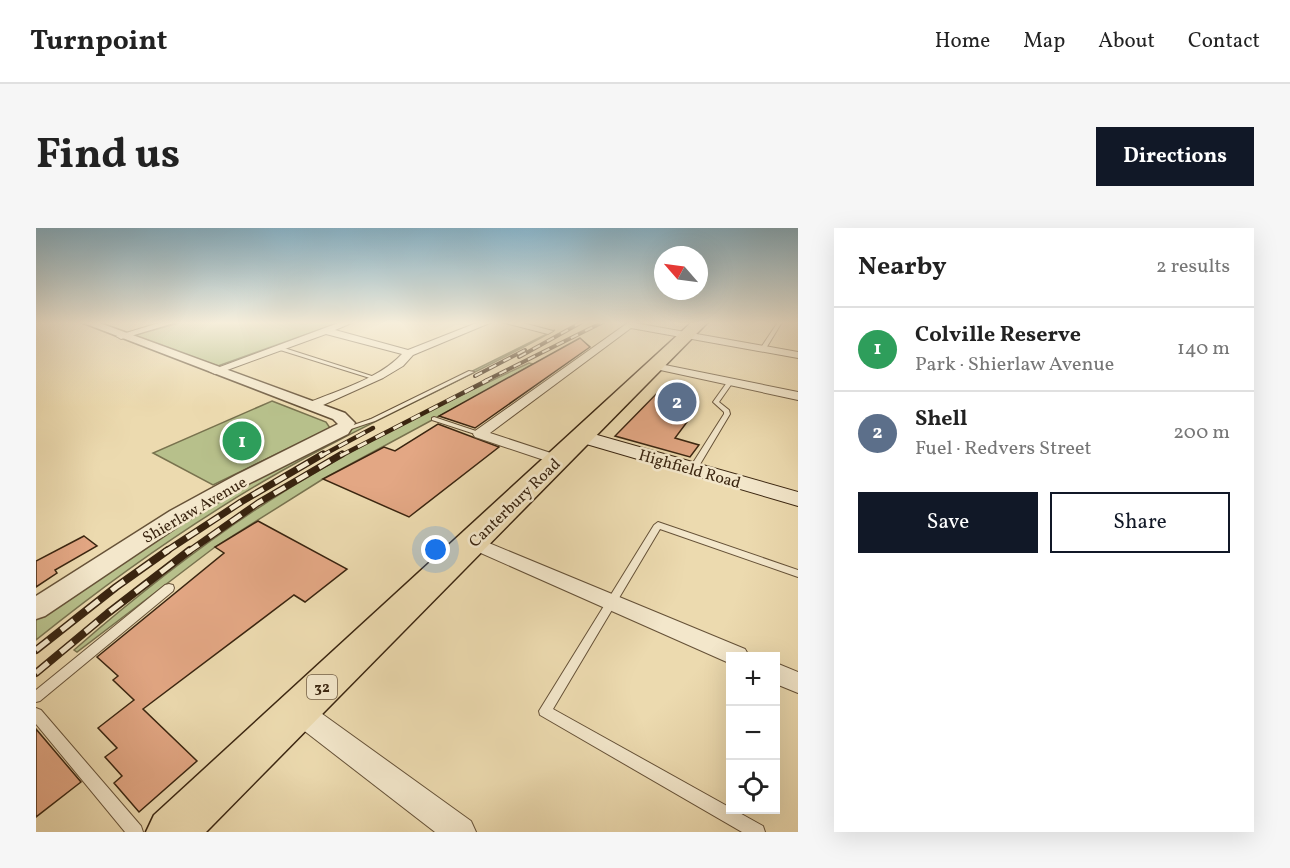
<!DOCTYPE html>
<html lang="en">
<head>
<meta charset="utf-8">
<style>
	:root { --surface:#fff; --page:#f6f6f6; --text:#222; --muted:#767676; --line:#e0e0e0; --accent:#111827 }
	body { margin:0; font-family:Vollkorn,serif; background:var(--page); color:var(--text) }
	.controls { position:absolute; right:18px; bottom:18px; display:grid; overflow:hidden; border-radius:0px; box-shadow:0 6px 24px #0002 }
	.controls button { width:54px; height:54px; display:grid; place-items:center; padding:0; border:0; border-bottom:2px solid var(--line); background:var(--surface); color:var(--text); font:30px sans-serif }
	.compass { position:absolute; left:618px; top:18px; width:54px; height:54px; border-radius:50%; background:var(--surface); box-shadow:0 6px 24px #0002; rotate:298deg }
	.you { position:absolute; left:400px; top:322px; width:21px; height:21px; margin:-15px; border:4px solid #fff; border-radius:50%; background:#1a73e8; box-shadow:0 0 0 9px #1a73e833 }
	.badge { display:grid; place-items:center; width:39px; height:39px; border-radius:50%; background:var(--accent); color:#fff; font-size:20px; font-weight:700 }
	.pin { position:absolute; translate:-50% -50%; border:3px solid #fff; box-shadow:0 2px 6px #0006 }
	.list { margin:0; padding:0; list-style:none }
	h2 { display:flex; justify-content:space-between; align-items:center; height:78px; margin:0; padding:0 24px; font-size:26px }
	h2 small { font-size:20px; font-weight:400; color:var(--muted) }
	.list li { display:grid; grid-template-columns:39px 1fr auto; gap:18px; align-items:center; box-sizing:border-box; height:84px; padding:0 24px; border-top:2px solid var(--line) }
	.list b { display:block; font-size:22px; white-space:nowrap }
	.list p { margin:0; font-size:20px; white-space:nowrap; color:var(--muted) }
	.list em { font-size:20px; font-style:normal; color:var(--muted) }
	.actions { display:flex; gap:12px; padding:18px 24px }
	.actions a { flex:1; padding:14px 0; border:2px solid var(--accent); border-radius:0px; text-align:center; font-size:21px; color:var(--accent) }
	.actions .main { background:var(--accent); color:#fff }
	.icon { flex:none; width:33px; height:33px; fill:none; stroke:currentColor; stroke-width:2; stroke-linecap:round; stroke-linejoin:round }
	.map { position:relative; flex:none; width:762px; height:604px; overflow:hidden; border-radius:0px }
	header { display:flex; align-items:center; gap:36px; box-sizing:border-box; height:84px; padding:0 30px; background:var(--surface); border-bottom:2px solid var(--line) }
	header strong { font-size:28px }
	nav { display:flex; gap:33px; margin-inline-start:auto; font-size:21px }
	.intro { display:flex; align-items:center; justify-content:space-between; box-sizing:border-box; height:144px; padding:0 36px }
	h1 { margin:0; font-size:42px }
	.button { padding:15px 27px; border-radius:0px; background:var(--accent); color:#fff; font-size:21px; font-weight:700 }
	main { display:flex; gap:36px; padding:0 36px }
	aside { flex:1; background:var(--surface); border-radius:0px; box-shadow:0 6px 24px #0002 }
	.map>svg:first-child { display:block }
</style>
</head>
<body>
<header>
<strong>Turnpoint</strong>
<nav><a>Home</a><a>Map</a><a>About</a><a>Contact</a></nav>
</header>
<div class="intro"><h1>Find us</h1><a class="button">Directions</a></div>
<main>
<div class="map">
<svg width="762" height="604" viewBox="0 0 762 604">
	<rect width="100%" height="100%" fill="#ecdaaf"/>
	<filter id="stains"><feTurbulence type="fractalNoise" baseFrequency=".00333" numOctaves="4"/><feColorMatrix values="0 0 0 0 .2 0 0 0 0 .09 0 0 0 0 .02 0 0 0 .5 -.17"/></filter>
	<radialGradient id="worn" r=".72"><stop offset=".6" stop-color="#630" stop-opacity="0"/><stop offset="1" stop-color="#630" stop-opacity=".3"/></radialGradient>
	<path fill="#b7c08b" stroke="#78724e" stroke-width="1.5" d="M146,94H305L182,138L96,108Z
		M519,102C424,155 322,198 228,253C148,300 72,354 0,412V387L162,281L334,191L338,192Z
		M493,135L497,136L425,178H422L287,251L179,319L41,424L38,422C100,368 166,316 236,271C317,219 406,175 493,135Z
		M236,173L290,194L294,200L177,257L117,225Z"/>
	<path fill="#e3a784" stroke="#3a2510" stroke-width="1.5" d="M544,110L554,119L439,200L403,188Z
		M630,156L648,160L636,174L652,178L645,188L654,190L639,210L663,217L654,229L579,208Z
		M402,196L463,219L373,289L287,251L348,219L359,223Z
		M222,293L311,341L269,374L258,367L107,481L161,533L103,584L78,555L86,548L69,529L81,520L62,500L98,472L77,452L82,448L61,429L188,325L179,319Z
		M48,308L61,318L19,342L21,345L0,359V333Z
		M0,501L45,554L0,589Z"/>
	<g fill="none" stroke-linecap="round" stroke-linejoin="round">
		<g stroke="#665238" stroke-width="2">
			<path id="service" d="M742,94H746L729,122H725L724,121Z
				M241,119H245L342,150L337,151L241,121Z
				M433,143L438,144L339,193L306,204L303,202L335,191Z
				M694,152L697,154L683,174L693,182L694,186L660,243H654L653,241L688,186V184L677,174L692,153Z
				M398,189L446,205L447,206L444,208L442,207L396,192V190Z
				M622,294L762,342V349L624,301L517,481L727,598L729,604H706L504,487L503,483L618,297Z
				M133,356L137,357L138,360L137,363L4,473L0,474V462L129,357Z
				M0,480L5,482L105,598L107,604H89L0,496Z"/>
		</g>
		<g stroke="#665238" stroke-width="2">
			<path id="minor" d="M126,94H141L85,111L80,108Z
				M305,94H318L299,102L372,122L443,94H456L377,127L367,138L347,150L276,182L272,181L270,178L272,175C302,162 343,151 366,126L290,106L183,145L179,146L173,143Z
				M465,94H483L517,103L512,106Z
				M593,94L762,124V130L595,100L454,205L527,229L529,232L527,235H517L439,209L437,206L439,203Z
				M619,135L762,164V172L615,140V136Z
				M436,308L709,421L713,428H694V435H693L429,318L427,314L429,310Z
				M740,435L762,444V465L740,456Z
				M262,472L271,475L435,593L440,604H399L253,491L249,483L253,475Z"/>
		</g>
		<g stroke="#665238" stroke-width="3">
			<path id="tertiary" d="M45,94H61L309,185L319,195L312,206L214,255L150,293L9,388L0,391V368L134,283L200,247L302,196L297,191Z"/>
		</g>
		<g stroke="#3a2510" stroke-width="2">
			<path id="secondary" d="M547,203L762,264V278L540,213L537,209L540,205Z"/>
		</g>
		<g stroke="#3a2510" stroke-width="3">
			<path id="primary" d="M656,94H672L170,604H110L118,587Z"/>
		</g>
		<use href="#service" fill="#f3e7cb" fill-rule="evenodd"/>
		<use href="#minor" fill="#f3e7cb" fill-rule="evenodd"/>
		<use href="#tertiary" fill="#f3e7cb" fill-rule="evenodd"/>
		<use href="#secondary" fill="#f3e7cb" fill-rule="evenodd"/>
		<use href="#primary" fill="#ecdaaf" fill-rule="evenodd"/>
		<g stroke="#3a2510" stroke-width="4">
			<path id="rail-far3" d="M483,129L546,94
				M439,148L489,122
				M449,153L567,94"/>
		</g>
		<g stroke="#3a2510" stroke-width="4.5">
			<path id="rail-far2" d="M285,228L337,200
				M304,228L452,152"/>
		</g>
		<g stroke="#3a2510" stroke-width="7">
			<path id="rail-far1" d="M129,324L205,274L287,226
				M152,324L222,275L306,226"/>
		</g>
		<g stroke="#3a2510" stroke-width="8">
			<path id="rail" d="M0,422L80,359L132,322
				M0,445L72,385L154,322"/>
		</g>
		<use href="#rail-far3" stroke="#f3e7cb" stroke-width="2" stroke-dasharray="8" stroke-linecap="butt"/>
		<use href="#rail-far2" stroke="#f3e7cb" stroke-width="3" stroke-dasharray="10" stroke-linecap="butt"/>
		<use href="#rail-far1" stroke="#f3e7cb" stroke-width="4.5" stroke-dasharray="13" stroke-linecap="butt"/>
		<use href="#rail" stroke="#f3e7cb" stroke-width="5" stroke-dasharray="16" stroke-linecap="butt"/>
	</g>
	<linearGradient id="sky" x2="0" y2="1"><stop stop-color="#89b7ce"/><stop offset="0.53" stop-color="#f6eedb"/><stop offset="1" stop-color="#f6eedb" stop-opacity="0"/></linearGradient>
	<rect width="762" height="179" fill="url(#sky)"/>
	<g text-anchor="middle" stroke-width="5" stroke-linejoin="round" paint-order="stroke">
		<rect fill="#f3e7cb" stroke="#725f48" stroke-width="1.5" x="271" y="447" width="30" height="24" rx="4.5"/>
		<g font-size="15" font-weight="bold" fill="#3a2510">
			<text x="286" y="464">32</text>
		</g>
		<g font-size="16" fill="#3a2510" stroke="#f3e7cb">
			<text transform="translate(654 240) rotate(16)" y="6">Highfield Road</text>
			<text transform="translate(478 274) rotate(-44)" y="6">Canterbury Road</text>
			<text transform="translate(158 281) rotate(-30)" y="6">Shierlaw Avenue</text>
		</g>
	</g>
	<rect width="100%" height="100%" filter="url(#stains)"/>
	<rect width="100%" height="100%" fill="url(#worn)"/>
</svg>
<div class="controls">
<button>+</button>
<button>−</button>
<button><svg class="icon" aria-label="locate" viewBox="0 0 24 24"><circle cx="12" cy="12" r="6"/><path d="M12 2v4M12 18v4M2 12h4M18 12h4"/></svg></button>
</div>
<svg class="compass" viewBox="-18 -18 36 36"><path d="M0-13l5 13h-10z" fill="#e53935"/><path d="M0 13l5-13h-10z" fill="#767676"/></svg>
<div class="you"></div>
<div class="pin badge" style="left:206px;top:213px;background:#2e9e5b">1</div>
<div class="pin badge" style="left:641px;top:174px;background:#5c6f8a">2</div>
</div>
<aside>
<h2>Nearby<small>2 results</small></h2>
<ul class="list">
<li><span class="badge" style="background:#2e9e5b">1</span><div><b>Colville Reserve</b><p>Park · Shierlaw Avenue</p></div><em>140 m</em></li>
<li><span class="badge" style="background:#5c6f8a">2</span><div><b>Shell</b><p>Fuel · Redvers Street</p></div><em>200 m</em></li>
</ul>
<div class="actions"><a class="main">Save</a><a>Share</a></div>
</aside>
</main>
</body>
</html>
